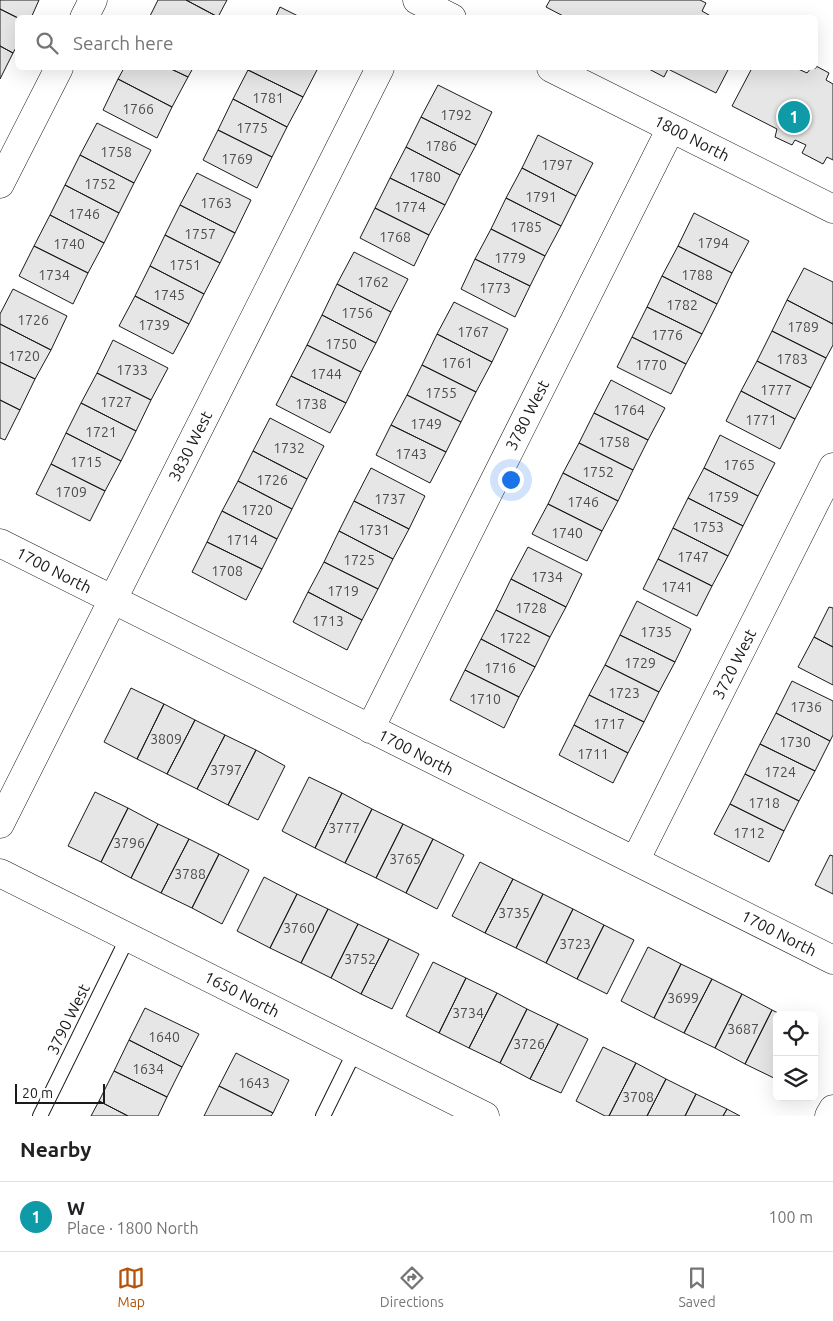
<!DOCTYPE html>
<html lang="en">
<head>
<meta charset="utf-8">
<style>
	:root { --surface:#fff; --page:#f2f2f2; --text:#202124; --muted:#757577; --line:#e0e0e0; --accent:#b45309 }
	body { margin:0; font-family:Ubuntu,sans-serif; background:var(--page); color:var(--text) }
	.controls { position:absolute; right:15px; bottom:15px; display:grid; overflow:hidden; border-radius:8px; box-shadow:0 5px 20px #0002 }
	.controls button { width:45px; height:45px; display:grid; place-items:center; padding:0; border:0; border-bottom:1px solid var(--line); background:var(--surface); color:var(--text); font:25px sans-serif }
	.scale { position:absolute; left:15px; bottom:12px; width:90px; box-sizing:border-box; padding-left:5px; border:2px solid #1a1a1a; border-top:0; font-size:14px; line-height:18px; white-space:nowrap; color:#1a1a1a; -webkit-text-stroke:4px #fff; paint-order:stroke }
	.you { position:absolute; left:510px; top:479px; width:18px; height:18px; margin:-12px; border:4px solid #fff; border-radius:50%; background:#1a73e8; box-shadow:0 0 0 8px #1a73e833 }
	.badge { display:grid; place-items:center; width:32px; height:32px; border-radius:50%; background:var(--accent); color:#fff; font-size:16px; font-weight:700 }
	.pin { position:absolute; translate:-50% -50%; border:2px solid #fff; box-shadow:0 1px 5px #0006 }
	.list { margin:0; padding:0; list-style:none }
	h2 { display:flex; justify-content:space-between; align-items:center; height:65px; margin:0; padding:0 20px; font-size:21px }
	h2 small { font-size:16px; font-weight:400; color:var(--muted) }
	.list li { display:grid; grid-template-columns:32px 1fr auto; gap:15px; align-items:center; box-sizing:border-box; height:70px; padding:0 20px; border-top:1px solid var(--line) }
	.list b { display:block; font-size:19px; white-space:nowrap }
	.list p { margin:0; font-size:16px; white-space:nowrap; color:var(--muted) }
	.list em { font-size:16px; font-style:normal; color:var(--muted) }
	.icon { flex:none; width:28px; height:28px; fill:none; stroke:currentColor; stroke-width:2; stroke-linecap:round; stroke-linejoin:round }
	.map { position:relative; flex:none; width:833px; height:1116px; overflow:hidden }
	.search { position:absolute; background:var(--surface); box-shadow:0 5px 20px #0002; left:15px; right:15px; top:15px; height:55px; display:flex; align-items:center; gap:12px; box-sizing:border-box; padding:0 18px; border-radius:8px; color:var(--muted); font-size:19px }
	.sheet { height:135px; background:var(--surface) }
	nav { display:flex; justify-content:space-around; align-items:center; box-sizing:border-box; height:70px; border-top:1px solid var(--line); background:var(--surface); font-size:14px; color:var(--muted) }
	nav a { display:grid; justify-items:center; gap:2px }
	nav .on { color:var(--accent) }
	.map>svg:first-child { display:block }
</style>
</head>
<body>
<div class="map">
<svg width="833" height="1116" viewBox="0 0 833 1116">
	<rect width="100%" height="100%" fill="#fff"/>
	<path fill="#e6e6e6" stroke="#1a1a1a" d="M0,0H39L31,18H18L0,9Z
		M158,0H186L218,17L149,18Z
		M186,0H227L218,17Z
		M550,0H700L706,3L702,11L714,18H567L546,7Z
		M280,7L302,18H275Z
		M0,9L18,18V44L13,53L0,46Z
		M0,46L13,53L0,79Z
		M816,66L829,73L826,80L833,84V160L827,157L823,164L802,153L806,145L795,140L792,145L775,137L777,129L732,106L752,68H796L807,73L811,68H816Z
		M124,68H169L188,77L172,107L118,79Z
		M169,68H193L188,77Z
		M249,68H318L303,97L248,70Z
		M647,68H729L716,93L668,69L664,77Z
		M248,70L303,97L287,127L233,99Z
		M118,79L172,107L157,138L103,110Z
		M438,85L492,112L476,145L421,117Z
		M233,99L287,127L272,157L218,130Z
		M421,117L476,145L460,175L406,147Z
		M97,123L151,150L134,183L80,155Z
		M218,130L272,157L257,188L203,160Z
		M538,135L593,163L576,196L522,168Z
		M406,147L460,175L445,205L390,178Z
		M80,155L134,183L119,213L65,185Z
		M522,168L576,196L561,226L506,198Z
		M197,173L251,200L235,233L180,205Z
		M390,178L445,205L429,235L375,208Z
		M65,185L119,213L104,243L50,215Z
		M506,198L561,226L545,256L491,229Z
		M180,205L235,233L220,263L165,235Z
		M375,208L429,235L414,266L360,238Z
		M694,213L749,241L732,273L678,246Z
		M50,215L104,243L88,273L34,246Z
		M491,229L545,256L530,286L475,259Z
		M165,235L220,263L204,294L150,266Z
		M34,246L88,273L73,304L19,276Z
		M678,246L732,273L717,304L662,276Z
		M354,252L408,279L391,312L337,284Z
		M475,259L530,286L515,317L461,289Z
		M150,266L204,294L189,324L135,296Z
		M804,268L833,282V324L787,300Z
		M662,276L717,304L702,334L647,307Z
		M337,284L391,312L376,343L322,315Z
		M13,289L67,316L51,350L0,324V314Z
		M135,296L189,324L173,354L119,326Z
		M787,300L833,324V345L826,358L772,331Z
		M454,302L508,329L492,362L437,334Z
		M647,307L702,334L686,364L632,337Z
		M322,315L376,343L361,372L307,345Z
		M0,324L51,350L35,379L0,362Z
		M772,331L826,358L811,388L757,361Z
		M437,334L492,362L476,392L422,365Z
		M632,337L686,364L671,394L617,367Z
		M113,340L168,368L151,400L97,373Z
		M307,345L361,372L346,403L291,376Z
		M757,361L811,388L795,419L741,391Z
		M0,362L35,379L20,410L0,400Z
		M422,365L476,392L461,422L407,395Z
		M97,373L151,400L136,431L81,403Z
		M291,376L346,403L330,433L276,405Z
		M611,380L665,408L648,440L594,413Z
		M741,391L795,419L780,449L726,421Z
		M407,395L461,422L446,452L391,425Z
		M0,400L20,410L5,440L0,438Z
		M81,403L136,431L121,461L66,433Z
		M594,413L648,440L633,470L579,443Z
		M270,418L324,446L307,479L253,451Z
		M391,425L446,452L430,483L376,455Z
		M66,433L121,461L105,491L51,464Z
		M720,435L775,463L758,496L704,468Z
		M579,443L633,470L618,501L563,473Z
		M253,451L307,479L292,509L238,481Z
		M51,464L105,491L90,521L36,494Z
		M371,468L425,496L409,529L354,501Z
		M704,468L758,496L743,526L688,498Z
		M563,473L618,501L602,531L548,504Z
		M238,481L292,509L277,539L222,511Z
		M688,498L743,526L728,556L673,528Z
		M354,501L409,529L393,559L339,531Z
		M548,504L602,531L587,561L532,534Z
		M222,511L277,539L262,569L207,542Z
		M673,528L728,556L712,586L658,559Z
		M339,531L393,559L378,589L324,562Z
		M207,542L262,569L246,600L192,572Z
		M528,547L582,574L566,607L511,579Z
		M658,559L712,586L697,616L643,589Z
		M324,562L378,589L362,620L308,592Z
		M511,579L566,607L550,637L496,610Z
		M308,592L362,620L347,650L293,622Z
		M637,601L691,629L675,662L620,635Z
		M829,607L833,608V647L814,637Z
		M496,610L550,637L535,667L481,639Z
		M620,635L675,662L659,692L605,665Z
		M814,637L833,647V685L798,667Z
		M481,639L535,667L519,697L465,670Z
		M605,665L659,692L644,722L589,695Z
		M465,670L519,697L504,728L450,700Z
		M792,681L833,701V735L830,741L776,713Z
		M131,688L164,704L137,759L104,742Z
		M589,695L644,722L628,753L574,725Z
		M164,704L195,720L167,774L137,759Z
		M776,713L830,741L815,771L760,744Z
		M195,720L225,735L197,789L167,774Z
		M574,725L628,753L613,783L559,755Z
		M225,735L256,750L228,805L197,789Z
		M760,744L815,771L799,801L745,774Z
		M256,750L285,766L258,820L228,805Z
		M745,774L799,801L784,831L730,804Z
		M309,777L342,793L315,848L282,831Z
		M95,792L128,808L101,862L68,846Z
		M342,793L372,809L345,863L315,848Z
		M730,804L784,831L769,862L714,834Z
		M128,808L158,824L131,878L101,862Z
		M372,809L403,824L376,878L345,863Z
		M158,824L189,839L161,893L131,878Z
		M403,824L433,839L406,893L376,878Z
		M189,839L219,854L192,908L161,893Z
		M433,839L464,855L437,909L406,893Z
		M219,854L249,870L222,924L192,908Z
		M830,855L833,856V894L815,885Z
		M480,862L513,879L485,933L452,916Z
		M264,877L297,894L270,948L237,931Z
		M513,879L543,894L516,948L485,933Z
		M297,894L328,909L301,963L270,948Z
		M543,894L573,909L546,963L516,948Z
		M328,909L358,924L331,978L301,963Z
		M573,909L604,925L577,979L546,963Z
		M358,924L389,939L361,994L331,978Z
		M604,925L634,940L607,994L577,979Z
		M389,939L419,954L392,1009L361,994Z
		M648,947L681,964L654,1018L621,1001Z
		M433,962L466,978L439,1033L406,1016Z
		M681,964L712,979L684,1033L654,1018Z
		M466,978L497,993L469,1048L439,1033Z
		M712,979L742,994L715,1048L684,1033Z
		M497,993L527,1009L500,1063L469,1048Z
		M742,994L772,1010L745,1064L715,1048Z
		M145,1008L199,1034L182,1067L129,1040Z
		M527,1009L558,1024L530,1079L500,1063Z
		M772,1010L782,1015H777L776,1079L745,1064Z
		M558,1024L588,1039L561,1093L530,1079Z
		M129,1040L182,1067L167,1097L114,1071Z
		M603,1047L636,1063L609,1116H605L576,1101Z
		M236,1053L289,1080L273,1113L219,1086Z
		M636,1063L666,1079L647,1116H609Z
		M114,1071L167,1097L158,1116H128L99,1101Z
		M666,1079L696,1094L685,1116H647Z
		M219,1086L273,1113L271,1116H204Z
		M696,1094L727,1109L723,1116H685Z
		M99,1101L128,1116H91Z
		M727,1109L740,1116H723Z"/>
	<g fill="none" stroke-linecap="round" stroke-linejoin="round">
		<g stroke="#1a1a1a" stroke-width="16">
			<path id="lane" d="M40,1116L128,937
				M323,1116L355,1051"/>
		</g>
		<g stroke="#1a1a1a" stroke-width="29">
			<path id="street" d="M417,0L452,18
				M84,18L93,0
				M551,68L833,209
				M0,184L59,68
				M0,543L833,960
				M370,729L671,128
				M0,824L380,68
				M635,861L833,467
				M0,873L485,1116
				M829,1116L833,1109"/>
		</g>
		<use href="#lane" stroke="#fff" stroke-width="14"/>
		<use href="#street" stroke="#fff" stroke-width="28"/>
	</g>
	<g text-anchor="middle" stroke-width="4" stroke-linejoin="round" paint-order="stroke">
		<g font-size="14" fill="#4d4d4d">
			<text x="268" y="103">1781</text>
			<text x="138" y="114">1766</text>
			<text x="456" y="120">1792</text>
			<text x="252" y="133">1775</text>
			<text x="441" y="151">1786</text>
			<text x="116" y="157">1758</text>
			<text x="237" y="164">1769</text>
			<text x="557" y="170">1797</text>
			<text x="425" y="182">1780</text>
			<text x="100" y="189">1752</text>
			<text x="541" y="202">1791</text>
			<text x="216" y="208">1763</text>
			<text x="410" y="212">1774</text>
			<text x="84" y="219">1746</text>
			<text x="526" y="232">1785</text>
			<text x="200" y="239">1757</text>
			<text x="395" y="242">1768</text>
			<text x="713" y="248">1794</text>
			<text x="69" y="249">1740</text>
			<text x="510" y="263">1779</text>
			<text x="185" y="270">1751</text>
			<text x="54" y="280">1734</text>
			<text x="697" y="280">1788</text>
			<text x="373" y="287">1762</text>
			<text x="495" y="293">1773</text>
			<text x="169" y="300">1745</text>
			<text x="682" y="310">1782</text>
			<text x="357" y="318">1756</text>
			<text x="33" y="325">1726</text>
			<text x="154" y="330">1739</text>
			<text x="803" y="332">1789</text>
			<text x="473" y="337">1767</text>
			<text x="667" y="340">1776</text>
			<text x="341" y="349">1750</text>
			<text x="24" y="361">1720</text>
			<text x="792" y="364">1783</text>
			<text x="457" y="368">1761</text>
			<text x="651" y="370">1770</text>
			<text x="132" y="375">1733</text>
			<text x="326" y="379">1744</text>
			<text x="776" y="395">1777</text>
			<text x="441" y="398">1755</text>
			<text x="116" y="407">1727</text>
			<text x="311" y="409">1738</text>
			<text x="629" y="415">1764</text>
			<text x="761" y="425">1771</text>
			<text x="426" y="429">1749</text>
			<text x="101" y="437">1721</text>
			<text x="614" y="447">1758</text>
			<text x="289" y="453">1732</text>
			<text x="411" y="459">1743</text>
			<text x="86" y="467">1715</text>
			<text x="739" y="470">1765</text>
			<text x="598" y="477">1752</text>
			<text x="272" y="485">1726</text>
			<text x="71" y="497">1709</text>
			<text x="723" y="502">1759</text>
			<text x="390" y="504">1737</text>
			<text x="583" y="507">1746</text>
			<text x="257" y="515">1720</text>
			<text x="708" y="532">1753</text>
			<text x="374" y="535">1731</text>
			<text x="567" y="538">1740</text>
			<text x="242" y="545">1714</text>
			<text x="693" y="562">1747</text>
			<text x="359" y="565">1725</text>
			<text x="227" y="576">1708</text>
			<text x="547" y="582">1734</text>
			<text x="677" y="592">1741</text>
			<text x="343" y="596">1719</text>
			<text x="531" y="613">1728</text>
			<text x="328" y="626">1713</text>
			<text x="656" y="637">1735</text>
			<text x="515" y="643">1722</text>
			<text x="640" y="668">1729</text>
			<text x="500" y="673">1716</text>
			<text x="624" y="698">1723</text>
			<text x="485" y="704">1710</text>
			<text x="806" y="712">1736</text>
			<text x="609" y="729">1717</text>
			<text x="166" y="744">3809</text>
			<text x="795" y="747">1730</text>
			<text x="593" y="759">1711</text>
			<text x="226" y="775">3797</text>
			<text x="780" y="777">1724</text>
			<text x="764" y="808">1718</text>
			<text x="344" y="833">3777</text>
			<text x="749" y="838">1712</text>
			<text x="129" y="848">3796</text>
			<text x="405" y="864">3765</text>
			<text x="190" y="879">3788</text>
			<text x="514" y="918">3735</text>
			<text x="299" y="933">3760</text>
			<text x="575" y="949">3723</text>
			<text x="360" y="964">3752</text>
			<text x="683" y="1003">3699</text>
			<text x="468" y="1018">3734</text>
			<text x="743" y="1034">3687</text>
			<text x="164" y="1042">1640</text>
			<text x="529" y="1049">3726</text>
			<text x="148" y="1074">1634</text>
			<text x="254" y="1088">1643</text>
			<text x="638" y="1102">3708</text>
		</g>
		<g font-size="16" fill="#1a1a1a" stroke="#fff">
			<text transform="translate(692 138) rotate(27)" y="6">1800 North</text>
			<text transform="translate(527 415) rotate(-63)" y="6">3780 West</text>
			<text transform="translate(190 446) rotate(-63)" y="6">3830 West</text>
			<text transform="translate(54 570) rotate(27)" y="6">1700 North</text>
			<text transform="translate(734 664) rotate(-63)" y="6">3720 West</text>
			<text transform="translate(416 752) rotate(27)" y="6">1700 North</text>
			<text transform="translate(779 933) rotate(27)" y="6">1700 North</text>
			<text transform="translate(242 994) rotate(27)" y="6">1650 North</text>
			<text transform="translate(68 1019) rotate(-64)" y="6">3790 West</text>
		</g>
	</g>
</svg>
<div class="controls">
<button><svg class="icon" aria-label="locate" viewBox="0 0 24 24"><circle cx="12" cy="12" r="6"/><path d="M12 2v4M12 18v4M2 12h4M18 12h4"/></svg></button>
<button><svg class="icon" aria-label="layers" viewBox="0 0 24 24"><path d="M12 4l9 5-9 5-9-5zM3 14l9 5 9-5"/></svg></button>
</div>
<div class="scale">20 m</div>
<div class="you"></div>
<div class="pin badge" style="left:794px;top:117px;background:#0f9aa8">1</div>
<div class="search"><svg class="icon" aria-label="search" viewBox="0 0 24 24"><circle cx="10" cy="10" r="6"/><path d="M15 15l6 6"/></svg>Search here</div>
</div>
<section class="sheet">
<h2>Nearby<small></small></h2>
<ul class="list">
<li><span class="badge" style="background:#0f9aa8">1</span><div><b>W</b><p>Place · 1800 North</p></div><em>100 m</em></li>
</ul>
</section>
<nav>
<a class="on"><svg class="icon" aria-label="map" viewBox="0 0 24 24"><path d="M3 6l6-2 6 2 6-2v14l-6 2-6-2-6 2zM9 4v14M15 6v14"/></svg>Map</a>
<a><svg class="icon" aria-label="directions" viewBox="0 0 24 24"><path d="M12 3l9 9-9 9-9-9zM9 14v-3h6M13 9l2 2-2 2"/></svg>Directions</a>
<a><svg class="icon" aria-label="saved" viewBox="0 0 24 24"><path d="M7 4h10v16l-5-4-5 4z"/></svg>Saved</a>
</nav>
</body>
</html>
